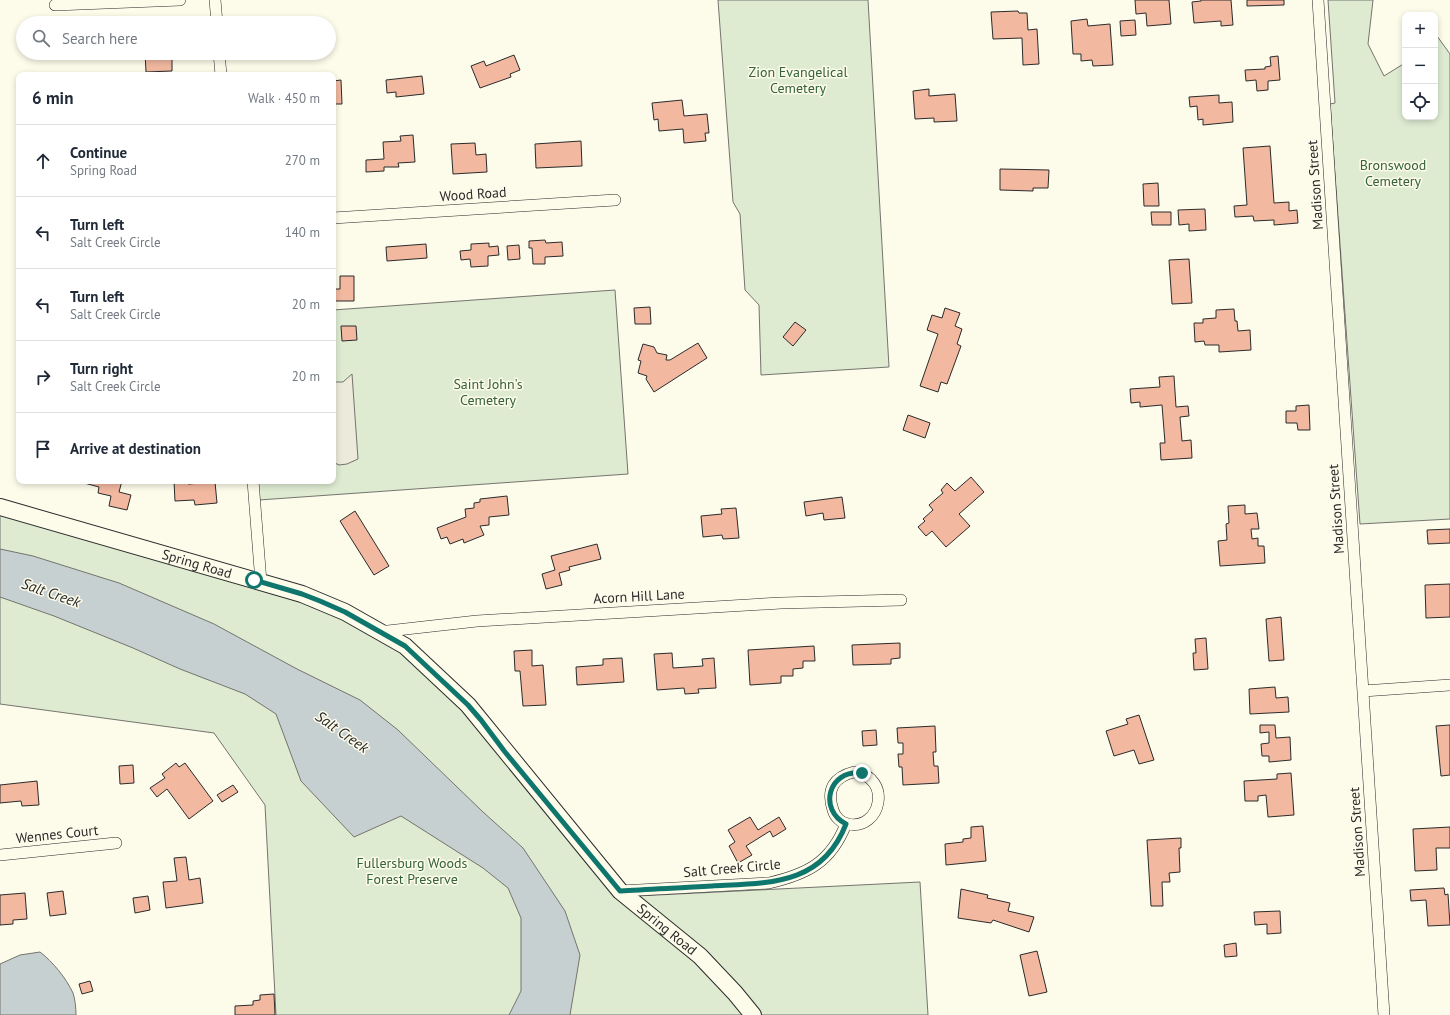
<!DOCTYPE html>
<html lang="en">
<head>
<meta charset="utf-8">
<style>
	:root { --surface:#fff; --page:#f2f2f3; --text:#1f2937; --muted:#747a83; --line:#e0e1e3 }
	body { margin:0; font-family:"PT Sans",sans-serif; background:var(--page); color:var(--text) }
	.controls { position:absolute; right:12px; top:12px; display:grid; overflow:hidden; border-radius:8px; box-shadow:0 2px 6px #0003 }
	.controls button { width:36px; height:36px; display:grid; place-items:center; padding:0; border:0; border-bottom:1px solid var(--line); background:var(--surface); color:var(--text); font:20px sans-serif }
	.stop { position:absolute; width:12px; height:12px; margin:-9px; border:3px solid #0f766e; border-radius:50%; background:#fff }
	.stop.end { background:#0f766e; border-color:#fff; box-shadow:0 1px 4px #0008 }
	.list { margin:0; padding:0; list-style:none }
	h2 { display:flex; justify-content:space-between; align-items:center; height:52px; margin:0; padding:0 16px; font-size:17px }
	h2 small { font-size:13px; font-weight:400; color:var(--muted) }
	.list li { display:grid; grid-template-columns:26px 1fr auto; gap:12px; align-items:center; box-sizing:border-box; height:72px; padding:0 16px; border-top:1px solid var(--line) }
	.list b { display:block; font-size:15px; white-space:nowrap }
	.list p { margin:0; font-size:13px; white-space:nowrap; color:var(--muted) }
	.list em { font-size:13px; font-style:normal; color:var(--muted) }
	.icon { flex:none; width:22px; height:22px; fill:none; stroke:currentColor; stroke-width:2; stroke-linecap:round; stroke-linejoin:round }
	.map { position:relative; flex:none; width:1450px; height:1015px; overflow:hidden }
	.search { position:absolute; background:var(--surface); box-shadow:0 2px 6px #0003; left:16px; top:16px; width:320px; height:44px; display:flex; align-items:center; gap:10px; box-sizing:border-box; padding:0 14px; border-radius:22px; color:var(--muted); font-size:15px }
	.panel { position:absolute; background:var(--surface); box-shadow:0 2px 6px #0003; left:16px; top:72px; width:320px; height:412px; border-radius:8px }
	.map>svg:first-child { display:block }
</style>
</head>
<body>
<div class="map">
<svg width="1450" height="1015" viewBox="0 0 1450 1015">
	<rect width="100%" height="100%" fill="#fdfbea"/>
	<path fill="#deebd1" stroke="#74746e" d="M718,0H868L889,367L761,375L759,305L745,290L740,214L733,202Z
		M1328,0H1373L1368,44L1384,76L1405,63V117H1435V36H1437L1450,54V519L1360,524L1330,104L1335,103Z
		M615,290L628,474L259,500L258,481H333V310Z
		M0,512L302,598L404,650L460,703L617,897L920,882L928,1015H276L265,805L214,733L0,704Z"/>
	<path fill="#eceadb" stroke="#74746e" d="M352,374L358,459L347,464L339,465L333,462V382H343Z"/>
	<path fill="#c7d0d0" stroke="#74746e" d="M0,549L33,556L119,583L214,624L297,669L360,700L398,730L483,812L523,848L565,911L580,955L570,1015H509L521,991V918L508,888L483,868L401,816L354,837L301,781L276,714L245,694L180,669L133,648L54,616L0,597Z
		M40,952C53,962 66,978 73,993C75,999 76,1008 76,1015H0V964L20,955Z"/>
	<path fill="#f2b8a0" stroke="#2b2b2b" d="M1135,0H1169L1171,24L1147,26L1146,13L1136,14Z
		M1201,0H1231L1233,25L1221,26V21L1194,23L1192,2L1201,1Z
		M1247,0H1284V5L1247,6Z
		M1018,11L1019,13H1027L1028,30L1037,29L1039,64L1023,65L1022,38L993,39L991,12Z
		M1087,19L1088,26L1110,24L1113,65L1093,66L1092,60L1081,61V54H1073L1071,21Z
		M1135,20L1136,35L1121,36L1120,21Z
		M145,53H168V59H172V71L146,72Z
		M514,55L520,70L510,74L511,77L480,88L471,66L484,61L486,66Z
		M1278,56L1280,80L1268,81V90L1257,91L1256,80L1246,81L1245,70L1265,69V67L1271,66L1270,57Z
		M422,76L424,94L396,97V92L387,93L386,80Z
		M341,80L342,104H333V81Z
		M929,89V96L955,94L957,121L934,122V118L915,119L913,91Z
		M1219,95V103L1232,102L1233,122L1203,125V119L1198,120L1197,106L1190,107L1189,97Z
		M682,100L684,116L707,114L709,133H705L706,141L684,143L683,129L659,131L658,119L654,120L652,103Z
		M413,135L415,162L398,163L399,167H384V171L366,172V160L384,159L383,142L401,141L400,136Z
		M581,141L582,166L536,168L535,144Z
		M475,143L476,155L486,154L487,172L453,174L451,144Z
		M1270,146L1274,203L1289,202V211L1297,210L1298,223L1274,225V220L1254,221L1253,216L1235,217L1234,206L1247,205L1243,148Z
		M1000,169L1049,170L1048,188H1033V191L1000,190Z
		M1158,183L1159,206H1144L1143,184Z
		M1205,209L1206,230L1189,231V224L1179,225L1178,210Z
		M1151,212H1171V225H1152Z
		M545,240L546,243L562,242L563,256L545,257V264H533L532,248H529V241Z
		M489,243V247L498,246L499,255L488,256V266L471,267L470,259L461,260L460,251L471,250V244Z
		M426,244L427,258L387,261L386,247Z
		M519,245L520,259L508,260L507,246Z
		M1189,259L1192,303L1172,304L1169,260Z
		M340,276H354V301H335V289H340Z
		M650,307L651,324H635L634,308Z
		M945,308L960,313L955,326L962,329L957,344L961,346L947,384L941,382L938,392L920,386L938,334L927,330L932,315L942,318Z
		M1234,309L1235,321H1237L1238,331L1250,330L1251,350L1219,352V345H1205L1204,341L1195,342L1194,323H1203V319L1216,318V310Z
		M795,322L806,330L793,346L783,337Z
		M341,326H356L357,340L342,341Z
		M698,343L707,358L654,392L646,379L647,376L638,373L641,361L638,360L643,344L654,347L657,353L667,355L666,360H670Z
		M1174,376L1176,407L1188,406L1189,416L1180,417L1182,441L1191,440L1192,458L1161,460L1160,443H1165L1162,405L1140,407V402L1131,403L1130,389L1160,387L1159,377Z
		M1309,405L1310,430H1298L1297,423H1286V411H1296V406Z
		M908,415L930,423L925,438L903,430Z
		M971,477L984,492L959,514L970,526L946,547L932,531L926,536L918,527L925,521L923,519L933,510L929,505L943,493L941,490L947,483L955,491Z
		M77,481H122L119,492L131,495L127,510L109,506L111,496L98,493L99,487Z
		M174,481H188V484L215,482L217,503L195,505L194,500L175,501Z
		M507,496L509,515L489,517V525L480,526L484,535L464,543L463,539L450,544L447,537L441,539L437,528L466,517L465,509L474,508V503L480,502V499Z
		M842,497L845,518L824,520L823,513L806,516L804,502Z
		M1245,505V514L1257,513L1259,529H1251L1252,539L1258,538V546H1264L1265,563L1220,566L1218,541L1227,540L1226,524L1229,523L1228,506Z
		M736,508L739,538L723,539L722,535L703,537L701,516L722,514L721,509Z
		M355,511L389,566L374,575L340,521Z
		M1450,529V543L1428,544L1427,530Z
		M597,544L601,559L569,567L570,570L559,573L562,585L546,589L542,574L555,570L551,556Z
		M1450,584V617L1426,618L1425,585Z
		M1281,617L1284,660L1269,661L1266,619Z
		M1206,638L1208,669L1194,670L1193,653H1196L1195,639Z
		M900,643V658L891,659V664L853,665L852,645Z
		M814,646L815,661H803V668L793,669V676H781V683L750,685L748,650Z
		M532,650V666L543,665L546,705L523,706L520,671H515L514,651Z
		M672,653L673,668L703,666L702,659L714,658L716,688L698,689L699,693L685,694L684,688L657,690L654,654Z
		M622,658L624,682L577,685L576,667L603,665V659Z
		M1275,687L1276,698L1288,697L1289,712L1250,714L1249,689Z
		M1139,715L1154,760L1139,764L1134,750L1114,756L1106,731L1128,724L1126,719Z
		M1260,725H1275L1276,738L1290,737L1291,760L1269,762V756H1262L1261,744L1269,743V732L1260,733Z
		M1450,725V775L1441,776L1436,726Z
		M935,726L936,752H933L934,766H938L939,783L903,785L902,767H899L898,754H903V743H898L897,728Z
		M876,730L877,745L863,746L862,731Z
		M176,763L179,767L185,763L213,801L189,819L167,789L157,797L150,788L165,778L162,774Z
		M133,765L134,783L120,784L119,766Z
		M1291,773L1294,815L1268,817L1266,795L1258,796V801H1245L1244,781L1277,779V774Z
		M37,781L39,805L22,806L21,801L0,803V785Z
		M233,785L238,792L222,802L217,795Z
		M750,817L758,830L779,817L786,829L773,837L770,831L746,846L752,855L738,863L729,846L735,842L728,830Z
		M983,826L986,861L946,865L945,844L963,842V839L971,838V827Z
		M1450,827V848H1436L1437,870L1415,871L1413,829Z
		M1181,838V848H1179L1180,872L1169,873L1170,882H1162L1163,906H1151L1147,840Z
		M186,857L189,880L200,878L203,903L166,908L163,882L177,881L174,858Z
		M1444,888L1445,895L1448,894L1450,925L1428,926L1426,900L1411,901L1410,890Z
		M961,889L988,895L987,898L1010,903L1008,911L1034,917L1029,932L993,920L991,923L958,918Z
		M63,891L66,914L50,916L47,893Z
		M25,893L27,919L13,920V924L0,925V895Z
		M148,896L150,910L135,913L133,898Z
		M1280,911L1281,933L1267,934V924L1255,925L1254,912Z
		M1236,943L1237,956L1225,957L1224,945Z
		M1037,951L1047,992L1029,996L1020,955Z
		M90,981L93,991L82,994L79,984Z
		M274,994L275,1015H235V1006L253,1005V1001L260,1000V995Z"/>
	<g fill="none" stroke-linecap="round" stroke-linejoin="round">
		<g stroke="#2b2b2b" stroke-width="12">
			<path id="street" d="M215,0L217,23
				M1318,0L1384,1015
				M55,5L180,0
				M219,53L221,75
				M333,218L615,200
				M253,481L261,582
				M379,632L477,621L781,603L901,600
				M1363,691L1450,685
				M854,772C893,777 881,831 848,824C841,823 835,817 833,810C826,789 834,777 854,772Z
				M0,855L116,843
				M620,891L769,883C808,874 831,862 846,824"/>
		</g>
		<g stroke="#2b2b2b" stroke-width="18">
			<g id="secondary">
				<path id="s1" d="M0,507L302,594L345,612L405,646L468,705L620,891L700,956L735,993L753,1015"/>
			</g>
		</g>
		<use href="#street" stroke="#fdfbea" stroke-width="11"/>
		<use href="#secondary" stroke="#fdfbea" stroke-width="16"/>
	</g>
	<g fill="none" stroke-linecap="round" stroke-linejoin="round">
		<path stroke="#0f766e" stroke-width="5" d="M254,580L302,594L320,601L345,612L405,646L468,705L481,720L505,752L620,891C650,889 681,888 712,886C768,883 822,886 846,824C818,810 828,769 862,773"/>
	</g>
	<g text-anchor="middle" stroke-width="3" stroke-linejoin="round" paint-order="stroke">
		<g font-size="14" fill="#34623c" stroke="#fdfbea">
			<text x="798" y="77">Zion Evangelical<tspan x="798" dy="16">Cemetery</tspan></text>
			<text x="1393" y="170">Bronswood<tspan x="1393" dy="16">Cemetery</tspan></text>
			<text x="488" y="389">Saint John's<tspan x="488" dy="16">Cemetery</tspan></text>
			<text x="412" y="868">Fullersburg Woods<tspan x="412" dy="16">Forest Preserve</tspan></text>
		</g>
		<g font-size="14" fill="#2b2b2b" stroke="#fdfbea">
			<text transform="translate(1315 185) rotate(-94)" y="5">Madison Street</text>
			<text transform="translate(473 194) rotate(-4)" y="5">Wood Road</text>
			<text transform="translate(1336 509) rotate(-94)" y="5">Madison Street</text>
			<text dy="5" stroke="none"><textPath href="#s1" startOffset="205">Spring Road</textPath></text>
			<text transform="translate(639 596) rotate(-3)" y="5">Acorn Hill Lane</text>
			<text transform="translate(1357 832) rotate(-94)" y="5">Madison Street</text>
			<text transform="translate(57 834) rotate(-6)" y="5">Wennes Court</text>
			<text transform="translate(732 868) rotate(-5)" y="5">Salt Creek Circle</text>
			<text dy="5" stroke="none"><textPath href="#s1" startOffset="817">Spring Road</textPath></text>
		</g>
		<g font-size="15" font-style="italic" fill="#2b2b2b" stroke="#fdfbea">
			<text transform="translate(51 593) rotate(19)" y="5">Salt Creek</text>
			<text transform="translate(342 732) rotate(35)" y="5">Salt Creek</text>
		</g>
	</g>
</svg>
<div class="controls">
<button>+</button>
<button>−</button>
<button><svg class="icon" aria-label="locate" viewBox="0 0 24 24"><circle cx="12" cy="12" r="6"/><path d="M12 2v4M12 18v4M2 12h4M18 12h4"/></svg></button>
</div>
<div class="stop" style="left:254px;top:580px"></div>
<div class="stop end" style="left:862px;top:773px"></div>
<div class="search"><svg class="icon" aria-label="search" viewBox="0 0 24 24"><circle cx="10" cy="10" r="6"/><path d="M15 15l6 6"/></svg>Search here</div>
<section class="panel">
<h2>6 min<small>Walk · 450 m</small></h2>
<ul class="list">
<li><svg class="icon" aria-label="ahead" viewBox="0 0 24 24"><path d="M12 20V5M6 11l6-6 6 6"/></svg><div><b>Continue</b><p>Spring Road</p></div><em>270 m</em></li>
<li><svg class="icon" aria-label="left" viewBox="0 0 24 24"><path d="M17 20v-9H6M10 6l-5 5 5 5"/></svg><div><b>Turn left</b><p>Salt Creek Circle</p></div><em>140 m</em></li>
<li><svg class="icon" aria-label="left" viewBox="0 0 24 24"><path d="M17 20v-9H6M10 6l-5 5 5 5"/></svg><div><b>Turn left</b><p>Salt Creek Circle</p></div><em>20 m</em></li>
<li><svg class="icon" aria-label="right" viewBox="0 0 24 24"><path d="M7 20v-9h11M14 6l5 5-5 5"/></svg><div><b>Turn right</b><p>Salt Creek Circle</p></div><em>20 m</em></li>
<li><svg class="icon" aria-label="arrive" viewBox="0 0 24 24"><path d="M6 21V4h12l-3 4 3 4H6"/></svg><div><b>Arrive at destination</b></div></li>
</ul>
</section>
</div>
</body>
</html>
